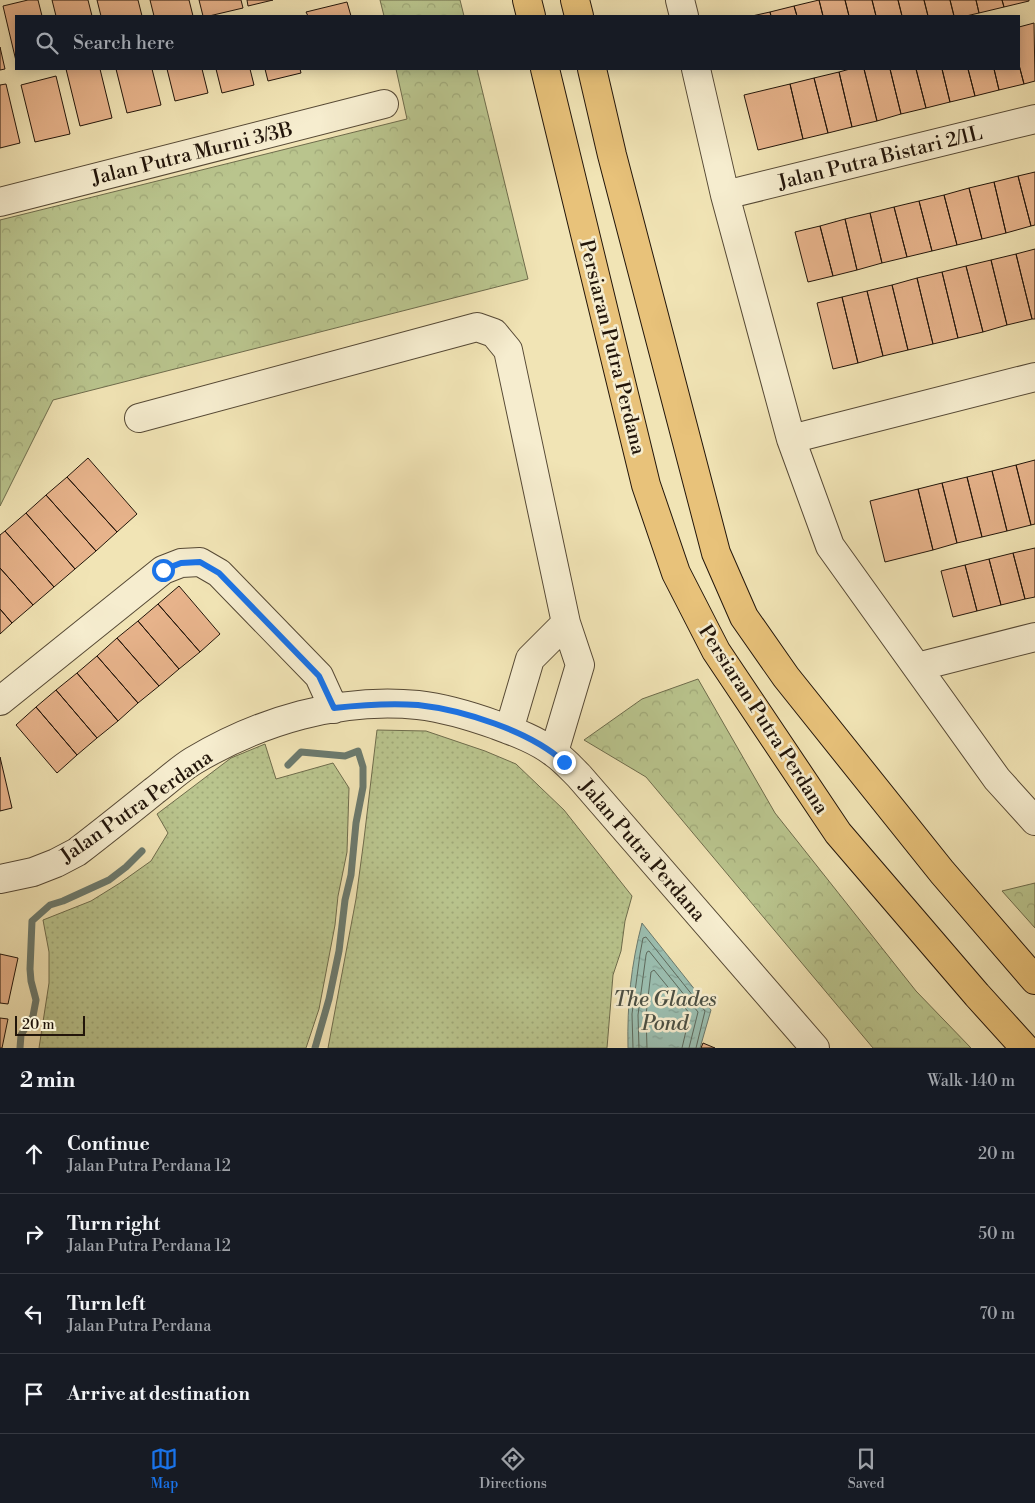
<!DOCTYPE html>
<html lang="en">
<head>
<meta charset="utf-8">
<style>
	:root { --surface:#171b24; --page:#20242c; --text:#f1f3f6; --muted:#9ea1a6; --line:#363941; --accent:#1a73e8 }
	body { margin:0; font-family:"Libre Bodoni",serif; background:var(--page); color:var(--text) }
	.scale { position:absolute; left:15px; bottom:12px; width:70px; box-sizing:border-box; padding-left:5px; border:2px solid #22150a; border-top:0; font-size:14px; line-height:18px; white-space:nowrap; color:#22150a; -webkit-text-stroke:4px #f6edcf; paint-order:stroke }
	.stop { position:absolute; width:15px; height:15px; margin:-11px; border:4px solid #1a73e8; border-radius:50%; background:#fff }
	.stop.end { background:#1a73e8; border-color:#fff; box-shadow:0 1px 5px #0008 }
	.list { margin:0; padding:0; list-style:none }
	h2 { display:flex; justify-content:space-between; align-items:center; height:65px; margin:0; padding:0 20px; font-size:21px }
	h2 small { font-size:16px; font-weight:400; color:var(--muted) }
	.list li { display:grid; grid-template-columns:32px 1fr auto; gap:15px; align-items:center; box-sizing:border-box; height:80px; padding:0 20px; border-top:1px solid var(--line) }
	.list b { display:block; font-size:19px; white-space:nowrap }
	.list p { margin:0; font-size:16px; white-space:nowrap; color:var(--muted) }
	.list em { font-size:16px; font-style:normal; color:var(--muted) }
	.icon { flex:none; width:28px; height:28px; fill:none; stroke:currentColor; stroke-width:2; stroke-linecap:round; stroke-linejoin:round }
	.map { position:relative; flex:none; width:1035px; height:1048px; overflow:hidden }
	.search { position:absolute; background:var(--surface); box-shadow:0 2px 12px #0003; left:15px; right:15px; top:15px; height:55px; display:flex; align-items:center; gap:12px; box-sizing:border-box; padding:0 18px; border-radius:0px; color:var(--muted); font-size:19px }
	.sheet { height:385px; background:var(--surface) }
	nav { display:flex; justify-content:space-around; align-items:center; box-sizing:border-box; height:70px; border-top:1px solid var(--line); background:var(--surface); font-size:14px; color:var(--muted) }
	nav a { display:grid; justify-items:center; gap:2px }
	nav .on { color:var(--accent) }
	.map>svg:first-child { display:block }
</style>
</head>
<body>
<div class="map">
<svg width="1035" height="1048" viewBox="0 0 1035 1048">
	<defs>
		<pattern id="grass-dots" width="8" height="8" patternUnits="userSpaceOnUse" patternTransform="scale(1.25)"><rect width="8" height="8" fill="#b9c48d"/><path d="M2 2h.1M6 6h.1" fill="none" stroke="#9fa878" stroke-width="1.8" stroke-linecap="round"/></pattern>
		<pattern id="forest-crowns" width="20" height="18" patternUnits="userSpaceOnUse" patternTransform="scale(1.25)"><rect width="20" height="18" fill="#b9c48d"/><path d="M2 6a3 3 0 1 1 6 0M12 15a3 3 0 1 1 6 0" fill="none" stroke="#9fa878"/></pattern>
		<pattern id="water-ripples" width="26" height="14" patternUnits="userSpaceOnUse" patternTransform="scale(1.25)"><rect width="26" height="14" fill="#9bbeb0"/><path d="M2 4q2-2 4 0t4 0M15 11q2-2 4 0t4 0" fill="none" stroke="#85a296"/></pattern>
	</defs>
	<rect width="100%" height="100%" fill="#f1e4b5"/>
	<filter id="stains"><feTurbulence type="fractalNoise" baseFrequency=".004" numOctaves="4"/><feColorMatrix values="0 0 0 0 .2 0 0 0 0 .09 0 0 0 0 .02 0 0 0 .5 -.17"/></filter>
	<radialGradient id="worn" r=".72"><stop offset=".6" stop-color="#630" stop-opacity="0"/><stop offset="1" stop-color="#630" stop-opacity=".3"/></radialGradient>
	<path fill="url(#grass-dots)" stroke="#6e6c4c" d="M377,730L426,731L485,751L516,764L564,810L632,896L625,921L621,951L613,975L607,1048H328L356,899L364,839Z
		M265,744L276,779L333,763L349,788L347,852L338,896L335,925L319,1009L306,1048H39L49,983V952L43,920L91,901L120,883L151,861L168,833L157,814L231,758Z"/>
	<path fill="url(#forest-crowns)" stroke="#6e6c4c" d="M380,0H460L464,16H384Z
		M396,69H477L528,279L53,400L0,506V220L407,119Z
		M698,679L775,813L916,991L971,1048H873L646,777L584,740L642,699Z
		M1035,883V928L1002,891Z"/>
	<path fill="url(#water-ripples)" stroke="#6b7a6e" d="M642,923L711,1010L700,1048H628C627,1004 631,965 642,923Z"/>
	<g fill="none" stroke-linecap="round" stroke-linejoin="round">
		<path stroke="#5e6a5d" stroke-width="1" d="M633,1048L632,1014L640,954L643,938L646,937L705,1011L696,1048
			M639,1048L638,1015L646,955L647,952L649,951L698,1012L689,1048
			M647,1048L646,1015L651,972L654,970L690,1014L682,1048"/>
		<path stroke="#6b7a6e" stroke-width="7" d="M288,765L301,752L345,756L358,751L363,767V787L356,823L351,875L345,900L339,951L329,999L315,1048
			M20,1048L21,1035L33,1016L36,1000L31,981L30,969L32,921L50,905L63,901L109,880L126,867L142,851"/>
	</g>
	<path fill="#e7b38b" stroke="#22150a" d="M28,0H38L42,16H16V61L3,6Z
		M52,0H88L92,16H56Z
		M97,0H138L142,16H101Z
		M150,0H189L193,16H154Z
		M199,0H241L243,8L209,16H203Z
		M247,0H273L248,6Z
		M819,0L823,16H797L794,6Z
		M819,0H845L849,16H823Z
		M845,0H872L876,16H849Z
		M872,0H898L902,16H876Z
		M898,0H924L928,16H902Z
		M924,0H950L954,16H928Z
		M950,0H976L979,13L966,16H954Z
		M976,0H1002L1004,7L979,13Z
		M1002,0H1029V1L1004,7Z
		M347,2L351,16H308L306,12Z
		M794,6L797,16H771L770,12Z
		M770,12L771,16H752Z
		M1034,23L1035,81L1024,84L1019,65V27Z
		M0,47L5,69L0,70Z
		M1019,65L1024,84L999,90L994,69H1019Z
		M66,69H100L112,118L80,126Z
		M116,69H152L161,105L127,113Z
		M167,69H202L208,93L175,101Z
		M216,69H250L254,85L222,93Z
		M265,69H300L301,73L268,81Z
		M850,69H864L877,121L852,127L839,72Z
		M864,69H890L901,114L877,121Z
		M890,69H916L926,108L901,114Z
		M916,69H942L950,102L926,108Z
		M942,69H968L975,96L950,102Z
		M968,69H994L999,90L975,96Z
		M839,72L852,127L828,133L814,78Z
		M56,76L70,134L35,142L21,85Z
		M814,78L828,133L803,139L790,84Z
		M6,84L20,143L0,148V85Z
		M790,84L803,139L758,150L744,95Z
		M1035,172V225L1031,226L1018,176Z
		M1018,176L1031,226L1006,233L994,182Z
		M994,182L1006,233L982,239L969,188Z
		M969,188L982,239L957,245L944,195Z
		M944,195L957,245L932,251L919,201Z
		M919,201L932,251L907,257L894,207Z
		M894,207L907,257L882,263L870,213Z
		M870,213L882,263L857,270L845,219Z
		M845,219L857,270L833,276L820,226Z
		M820,226L833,276L808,282L795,232Z
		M1035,249V319H1032L1016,254Z
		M1016,254L1032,319L1007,325L991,260Z
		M991,260L1007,325L983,332L966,266Z
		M966,266L983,332L958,338L942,272Z
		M942,272L958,338L933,344L917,278Z
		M917,278L933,344L908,350L892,285Z
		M892,285L908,350L883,356L867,291Z
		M867,291L883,356L858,363L842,297Z
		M842,297L858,363L833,369L817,303Z
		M88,458L137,514L117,532L67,477Z
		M1035,460V524L1031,525L1016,465Z
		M1016,465L1031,525L1007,531L992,471Z
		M992,471L1007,531L982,537L967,477Z
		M67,477L117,532L96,551L46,495Z
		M967,477L982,537L957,543L942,483Z
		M942,483L957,543L933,550L918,489Z
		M918,489L933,550L885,562L870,501Z
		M46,495L96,551L75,569L26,513Z
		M26,513L75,569L54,587L5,531Z
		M5,531L54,587L33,605L0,568V535Z
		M1035,548V597L1025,599L1013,553Z
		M1013,553L1025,599L1001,605L989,559Z
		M989,559L1001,605L977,611L965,565Z
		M965,565L977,611L953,617L941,571Z
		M0,568L33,605L12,623L0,609Z
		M179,586L220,634L200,652L158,604Z
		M158,604L200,652L179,669L138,621Z
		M0,609L12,623L0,634Z
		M138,621L179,669L159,686L117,638Z
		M117,638L159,686L138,703L97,656Z
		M97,656L138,703L118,721L77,673Z
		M77,673L118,721L97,738L56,690Z
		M56,690L97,738L77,755L36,707Z
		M36,707L77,755L57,773L16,725Z
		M0,757L12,808L0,811Z
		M0,954L18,958L8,1004L0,1003Z
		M0,1018L8,1019L2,1048H0Z
		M703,1043L715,1048H701Z"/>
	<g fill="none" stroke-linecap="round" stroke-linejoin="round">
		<g stroke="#564935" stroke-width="30">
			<path id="minor" d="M680,0L684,16
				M696,69L725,195L791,439L830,546L997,779L1035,821
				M725,195L1035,119
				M0,202L384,104
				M139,418L477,327L494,333L508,350L566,623L580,665L554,752
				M791,439L1035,377
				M917,667L1035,637
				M0,701L163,570L181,563L200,562L219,573L319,676L334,709
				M509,730L530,659L566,623
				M0,879L33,872L56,863L77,852C103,832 128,812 154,791C167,781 180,769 193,761C260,721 340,697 418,705C444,708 471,716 496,725C515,732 537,740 554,753C563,759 571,768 579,776L815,1048"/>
		</g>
		<g stroke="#22150a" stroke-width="30">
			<path id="major" d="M527,0L531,16
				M575,0L579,16
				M545,69L646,485L676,573L716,651L838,833L977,995L1025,1048
				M592,69L612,155L716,553L744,617L786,677L942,872L1035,980"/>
		</g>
		<use href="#minor" stroke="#f6edcf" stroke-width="28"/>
		<use href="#major" stroke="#e8c27a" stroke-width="28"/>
	</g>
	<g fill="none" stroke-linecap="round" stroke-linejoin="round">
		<path stroke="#1a73e8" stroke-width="6" d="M163,570L181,563L200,562L219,573L319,676L334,708C361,705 390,703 418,705C463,710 530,731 564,762"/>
	</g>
	<g text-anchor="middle" stroke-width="5" stroke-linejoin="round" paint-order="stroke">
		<g font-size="20" fill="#22150a" stroke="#f6edcf">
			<text transform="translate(192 153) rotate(-14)" y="7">Jalan Putra Murni 3/3B</text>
			<text transform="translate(880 157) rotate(-14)" y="7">Jalan Putra Bistari 2/1L</text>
			<text transform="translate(613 347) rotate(76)" y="7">Persiaran Putra Perdana</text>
			<text transform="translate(764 719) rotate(57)" y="7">Persiaran Putra Perdana</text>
			<text transform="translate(136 806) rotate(-35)" y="7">Jalan Putra Perdana</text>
			<text transform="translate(643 850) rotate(49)" y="7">Jalan Putra Perdana</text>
		</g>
		<g font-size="21" font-style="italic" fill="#4c5044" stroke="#f6edcf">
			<text x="665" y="1006">The Glades<tspan x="665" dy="24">Pond</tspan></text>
		</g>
	</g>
	<rect width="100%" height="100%" filter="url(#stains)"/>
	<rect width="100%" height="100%" fill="url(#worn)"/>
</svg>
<div class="scale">20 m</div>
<div class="stop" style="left:163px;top:570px"></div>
<div class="stop end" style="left:564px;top:762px"></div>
<div class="search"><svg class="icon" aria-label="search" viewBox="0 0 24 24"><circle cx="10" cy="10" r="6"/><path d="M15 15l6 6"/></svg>Search here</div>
</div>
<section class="sheet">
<h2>2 min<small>Walk · 140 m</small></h2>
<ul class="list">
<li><svg class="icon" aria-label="ahead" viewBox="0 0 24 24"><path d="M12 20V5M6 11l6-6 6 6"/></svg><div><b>Continue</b><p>Jalan Putra Perdana 12</p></div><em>20 m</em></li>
<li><svg class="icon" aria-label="right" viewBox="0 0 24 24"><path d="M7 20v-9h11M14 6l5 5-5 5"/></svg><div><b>Turn right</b><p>Jalan Putra Perdana 12</p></div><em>50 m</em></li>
<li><svg class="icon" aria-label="left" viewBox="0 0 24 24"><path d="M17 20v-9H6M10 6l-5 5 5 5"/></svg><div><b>Turn left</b><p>Jalan Putra Perdana</p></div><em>70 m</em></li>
<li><svg class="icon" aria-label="arrive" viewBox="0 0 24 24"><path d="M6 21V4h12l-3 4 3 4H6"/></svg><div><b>Arrive at destination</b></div></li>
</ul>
</section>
<nav>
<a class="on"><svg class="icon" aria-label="map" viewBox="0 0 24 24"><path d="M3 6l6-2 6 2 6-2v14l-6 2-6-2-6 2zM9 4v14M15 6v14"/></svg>Map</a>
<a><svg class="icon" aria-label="directions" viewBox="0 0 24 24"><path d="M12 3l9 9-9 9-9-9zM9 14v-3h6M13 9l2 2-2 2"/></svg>Directions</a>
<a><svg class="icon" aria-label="saved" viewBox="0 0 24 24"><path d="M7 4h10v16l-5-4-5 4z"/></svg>Saved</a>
</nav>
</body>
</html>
